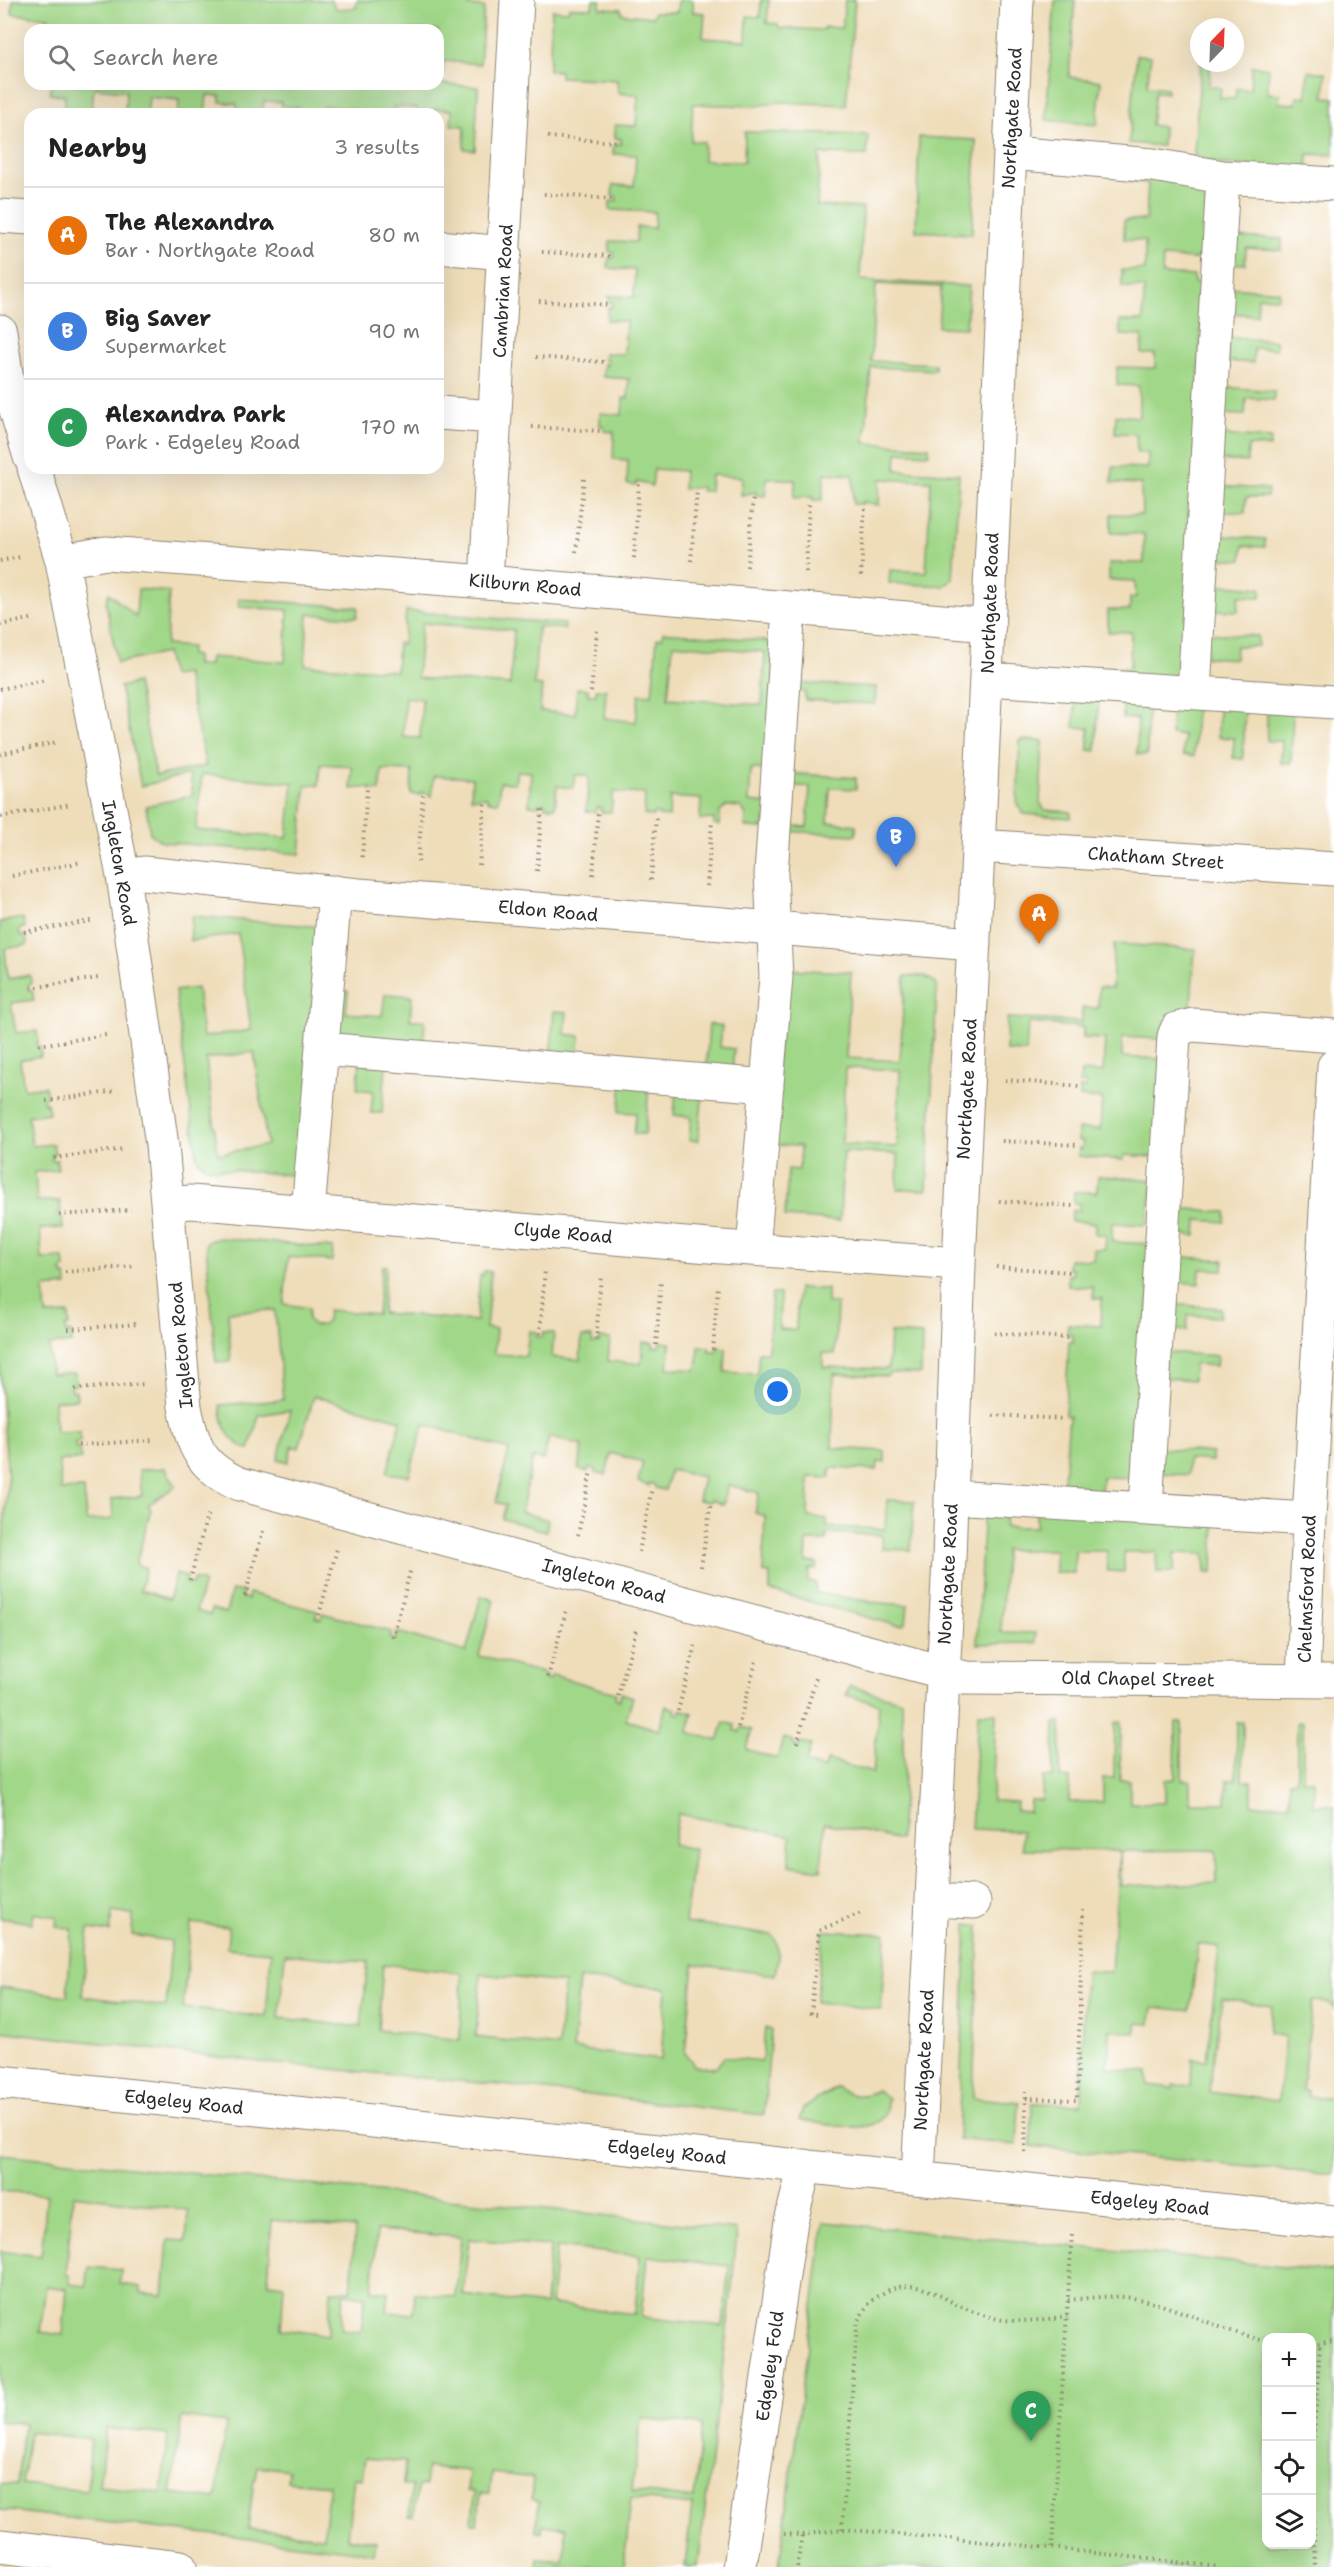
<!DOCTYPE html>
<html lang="en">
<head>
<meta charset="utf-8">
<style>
	:root { --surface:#fff; --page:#f2f2f2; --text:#222; --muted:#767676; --line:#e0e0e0; --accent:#d1495b }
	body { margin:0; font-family:"Shantell Sans",sans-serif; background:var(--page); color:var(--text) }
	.controls { position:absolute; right:18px; bottom:18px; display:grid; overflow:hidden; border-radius:12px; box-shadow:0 6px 24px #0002 }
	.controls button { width:54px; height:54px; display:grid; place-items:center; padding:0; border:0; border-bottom:2px solid var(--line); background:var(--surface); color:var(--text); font:30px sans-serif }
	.compass { position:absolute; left:1190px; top:18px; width:54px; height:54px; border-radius:50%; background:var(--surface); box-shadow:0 6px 24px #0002; rotate:23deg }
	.you { position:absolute; left:778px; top:1392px; width:21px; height:21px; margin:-15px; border:4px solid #fff; border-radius:50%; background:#1a73e8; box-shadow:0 0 0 9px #1a73e833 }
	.badge { display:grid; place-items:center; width:39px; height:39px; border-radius:50%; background:var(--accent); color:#fff; font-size:20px; font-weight:700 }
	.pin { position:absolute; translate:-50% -50px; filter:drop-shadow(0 2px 3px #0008) }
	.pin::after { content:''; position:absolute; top:32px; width:21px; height:18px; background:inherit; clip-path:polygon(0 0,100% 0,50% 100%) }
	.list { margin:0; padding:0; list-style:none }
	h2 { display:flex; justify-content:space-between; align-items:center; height:78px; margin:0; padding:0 24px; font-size:26px }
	h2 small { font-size:20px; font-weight:400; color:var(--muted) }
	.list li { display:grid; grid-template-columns:39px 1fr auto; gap:18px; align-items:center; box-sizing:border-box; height:96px; padding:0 24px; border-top:2px solid var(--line) }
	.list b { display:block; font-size:22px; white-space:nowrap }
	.list p { margin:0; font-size:20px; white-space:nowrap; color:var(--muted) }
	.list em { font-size:20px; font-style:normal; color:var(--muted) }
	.icon { flex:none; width:33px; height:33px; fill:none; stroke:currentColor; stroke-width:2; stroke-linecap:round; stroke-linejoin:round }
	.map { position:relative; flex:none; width:1334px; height:2567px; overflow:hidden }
	.search { position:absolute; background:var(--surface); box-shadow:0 6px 24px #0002; left:24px; top:24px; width:420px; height:66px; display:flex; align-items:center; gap:15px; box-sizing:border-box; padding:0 21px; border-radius:18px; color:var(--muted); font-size:22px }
	.panel { position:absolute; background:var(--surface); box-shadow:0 6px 24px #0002; left:24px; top:108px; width:420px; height:366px; border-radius:18px }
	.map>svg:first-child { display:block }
</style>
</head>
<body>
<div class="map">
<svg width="1334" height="2567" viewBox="0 0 1334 2567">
	<rect width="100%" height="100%" fill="#fff"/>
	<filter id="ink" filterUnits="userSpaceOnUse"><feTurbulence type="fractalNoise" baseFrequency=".0167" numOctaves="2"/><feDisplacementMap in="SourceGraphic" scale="12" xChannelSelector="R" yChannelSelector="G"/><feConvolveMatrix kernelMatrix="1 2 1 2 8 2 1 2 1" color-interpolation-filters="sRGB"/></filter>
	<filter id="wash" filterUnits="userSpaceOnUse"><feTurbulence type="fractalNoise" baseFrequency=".008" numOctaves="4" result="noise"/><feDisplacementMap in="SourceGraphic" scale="24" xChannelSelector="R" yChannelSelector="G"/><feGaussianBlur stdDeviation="1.35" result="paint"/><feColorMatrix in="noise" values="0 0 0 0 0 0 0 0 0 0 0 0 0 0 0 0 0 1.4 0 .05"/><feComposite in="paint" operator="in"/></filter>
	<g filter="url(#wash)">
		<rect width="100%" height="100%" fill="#efddba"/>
		<path fill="#a1d788" stroke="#66815a" stroke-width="1.5" fill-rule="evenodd" d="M13,0H331L336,9L356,8L357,0L469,1V6L484,7L480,64L443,61L442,84L478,87L475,150L464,149L465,126L451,125L452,110L435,109V114H417V108L394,107V114H353V109L323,106L322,114H297V107L281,106V102L264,101L262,114H237V104L220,102V96L207,95L205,114H178L179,100L149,97L147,114H125L126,91L94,88L91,114H64L65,95L50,94L51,84H438V30H47L48,17L12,14Z
			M593,0H600V8L621,9L622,14L653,17L654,12H677L678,0H693V12L705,13L703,38L746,41L747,16L760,17L761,0H769L767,23L778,24L779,28L824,30V27L842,28L845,0H855L846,105L780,102L756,106L693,104L691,141L704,142L703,160L744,162L745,132L868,135L867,155L820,154L817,206L863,208L860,280L969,286L966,328L938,327L941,287L876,284L871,361L935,364V370L871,367L865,443L929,447V454L897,452L896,470L959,474L953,579L944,586L889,583L890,570L926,572L931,481L880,479L879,505L862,502V504H853V475L825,473L822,500H813V497L794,498L795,480L767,478L765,496L756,495V492L741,495L742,477L711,475L710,491H701V487L683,489L684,471L654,469L652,486L637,482L636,485L627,484L628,460L613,459L614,432L604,431V426H600V413L622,415L623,398H628L629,379L603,377L604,364L607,365L608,360H604L605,353L624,354L626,321L607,320L608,307H612V302H609V296L634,297L635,270L608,268L609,258H614V253L609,252L610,241L636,242L637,227L654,228L655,212L610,210V201H617L616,196H612L613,185L634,186L636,155L613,154L614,144H621V139L615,138V125L636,126L638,95L618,93L617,80L560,77V71L549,70L552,10L568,11L569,7L592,8Z
			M1055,0H1075L1069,77L1101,81L1097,125L1046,120Z
			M1137,55L1151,56L1147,86L1167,88V93L1155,92L1151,125L1163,127L1162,146L1129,143Z
			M1201,63H1211L1209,86L1221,88L1220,98L1235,99L1236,89H1250L1252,66L1269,68L1267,93L1280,94L1279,103L1296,104L1297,96L1306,97L1308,71L1326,73L1324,97L1334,98V155L1308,154L1307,173L1197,161L1194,152Z
			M919,137L976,140L972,234L916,231Z
			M1128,172L1205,182L1210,260L1163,257L1162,274L1194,276V283L1203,284L1186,675L1175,681L1105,679L1106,667L1130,668L1131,632H1108V610H1130V598L1136,597L1135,581L1109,580V563H1144V534L1111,533V514L1142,515L1141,484L1112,483L1113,467L1148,468V453H1137L1136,434L1115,433L1116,415L1139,417V386L1117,385V367L1155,368V354H1142V336L1120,335V321H1143L1144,288L1122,287V270H1145V241L1124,239V220H1146L1148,183L1128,181Z
			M1231,237L1282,239V250L1246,248L1245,264L1230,263Z
			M1228,287L1279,291L1278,298L1258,297L1257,315L1226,313Z
			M1224,337L1276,341V349L1254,348L1253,363L1223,361Z
			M1222,387L1274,391V400L1246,398L1245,415L1220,414Z
			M1219,435L1271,439L1270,447L1248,446L1247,462L1218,460Z
			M1216,486L1268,489L1267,497H1246L1245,513L1214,511Z
			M1213,535L1265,539V547L1243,546L1242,560L1212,558Z
			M1210,584L1261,588V597L1239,596L1238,611L1209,610Z
			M138,589L169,592L166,645L191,647L190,655L196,656V665H209L210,657L285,662L288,610L239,607V599L358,607L357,617L308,614L305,665L396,671L398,643L403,644L406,611L565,624V629L538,627L534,685L542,686L540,711L575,714L577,688L588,689V695H596V689L606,690L604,718L636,722L639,694L652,695L657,638H662L663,632L778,642L770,770L751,769L749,802L768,804L763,828L745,827L746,815L741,807L726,806L720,812L719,825L714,824V819L700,820L701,799L670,797L669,817L659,816V814L654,813L653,816L644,815L645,794L613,792L611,812H601V808H596L595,812L586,811L589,776L575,775L573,788L557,786L555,807H545V803H539V806L529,805L531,772L517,771L515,783L500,782L498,802L487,801V797L471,798L472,778L434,776L432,796L421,792L420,795L411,794L412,771L382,770L380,791L370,790V787L351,789L352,766L321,764L319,785H306L300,854L162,842L150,833L146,806L193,795L190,774L141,786L120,687L137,683L156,776L206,766L186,674L172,676L166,653L117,663L106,602L109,593L136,617ZM422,623L514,630L510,685L417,678ZM673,644L765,652L762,705L668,698ZM405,697L422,699L420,738L403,737ZM202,774L293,783L287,838L196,830Z
			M1207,633L1258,636V646H1236L1235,659L1206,657Z
			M795,683L876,687L875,704L805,700V692L794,691Z
			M1076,695L1099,696L1096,751L1088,750L1089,728L1074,727Z
			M1123,698L1148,700L1147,755L1137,754L1138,719L1123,718Z
			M1172,702L1196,703L1194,756L1183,755L1184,736L1171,734Z
			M1219,705L1245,706L1243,759L1233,758L1234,738L1218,737Z
			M1267,708L1293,709L1291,763H1281L1282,741H1267Z
			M1020,740L1043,741L1040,803L1045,810L1071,812V818L1024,814L1017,804Z
			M787,773L856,778V789L830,788L828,822L856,825V835L783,831L784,825L807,827L810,787L786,785Z
			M192,916L323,927L303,1176L208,1168L200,1163L197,1158L175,991L197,988L203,1037L251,1030L238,934L190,941ZM254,1052L267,1145L218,1154L206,1059Z
			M23,918L25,928L19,929L20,936L26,935L27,945L5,949L8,979L30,975L31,984L28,985L29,990H32L34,1000L11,1003L16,1033L37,1031L38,1041L36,1045L40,1047L41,1056L20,1060L24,1089L45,1086L47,1097L43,1098L44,1104L47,1103L49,1113L28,1116L32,1146L53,1144L55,1154L52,1155V1160H57L58,1170L35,1172L37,1201H60L61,1212H58V1215L62,1217L63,1228L40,1229L42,1259L64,1258L65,1268L62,1269L63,1275H66L67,1286L44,1288L46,1315L69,1314V1326H65L66,1333L71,1332L72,1343L49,1345L51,1374L75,1373L76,1385L71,1386L72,1391H76L77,1399L54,1401L56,1432L80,1431V1442H75L76,1449L80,1448L81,1459L59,1461L61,1490L84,1489L86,1521L113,1519L112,1499L142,1496L139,1470L165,1468L176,1486L148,1505L151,1509L136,1564L146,1568L140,1590L169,1599L176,1574L187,1577L186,1583L192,1584L194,1579L204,1582L196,1611L210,1615L212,1609L226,1613L232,1590L244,1592L242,1598L248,1599L249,1593L317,1611L316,1618L321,1619L322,1613L392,1632L390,1639L395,1640L397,1632L466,1652L481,1596L494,1600L479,1656L546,1674L545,1679L550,1680L552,1675L616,1693L615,1698L619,1700L621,1693L633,1697L626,1720L659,1730L666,1706L676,1709L675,1713L680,1714L681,1709L693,1713L688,1732L718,1741L724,1722L735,1725L734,1730L740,1732L741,1727L752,1730L746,1749L777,1759L783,1738L794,1741L793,1745L799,1747L800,1743L811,1745L806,1763L824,1769L828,1760L873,1773L879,1704L846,1695L850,1686L902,1701L904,1774L900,1840L825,1823L821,1870L789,1865L791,1836L678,1814L673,1845L694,1849L685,1923L771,1935C783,1943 777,1962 775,1975L694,1964L685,2053L695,2066L716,2068L724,2057L762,2061L765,2028L771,2030L764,2115L511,2086L269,2063L0,2031V1987L67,1996L72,1929L56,1926L57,1917L34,1913L32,1923L0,1918V1577L8,1478L0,1376V922ZM112,1912L133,1915L132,1935L171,1941L166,2007L82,1996L89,1929L110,1932ZM191,1923L229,1927L227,1948L271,1952L266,2017L183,2008ZM285,1954L368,1962L361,2027L279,2018ZM383,1964L462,1973L460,2040L378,2030ZM481,1974L564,1983L558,2047L476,2037ZM579,1979L666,1988L661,2060L573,2049Z
			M1114,944L1195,949L1191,1004L1167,1027L1160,1039L1122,1037V1057L1164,1059L1155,1157L1124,1155V1160L1078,1156L1079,1148L1082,1149L1083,1141H1078V1129L1100,1130L1102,1099L1080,1097V1088L1086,1089V1083H1080L1081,1072H1103L1105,1039L1083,1038V1027L1028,1023L1026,1052L1006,1051L1007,1018L1082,1022V1008H1098L1099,987L1112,988Z
			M784,969L851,972L846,1058L900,1061L905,976H924L935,982L937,988L927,1190L897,1189L898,1154L843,1152L840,1221L785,1217L788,1169L799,1170L800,1146L770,1145ZM845,1068L900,1070L897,1147L842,1144Z
			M337,990L348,991L346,1013L382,1016L385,994L412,996L410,1020H425L423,1047L342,1040L334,1030Z
			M554,1011L567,1012L565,1034L580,1036L578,1061L550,1059Z
			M709,1024L722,1026L720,1047L734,1049L732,1075L706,1072Z
			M360,1063L386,1065L382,1113H371L373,1091L357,1089Z
			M622,1084L649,1086L645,1134H634L636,1113L619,1112Z
			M676,1089L703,1091L698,1141L689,1140L691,1117L674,1115Z
			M1098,1176L1154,1180L1146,1225L1112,1223V1242L1152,1244L1138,1478L1102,1477L1101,1496L1063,1494L1069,1416L1065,1415L1069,1342H1073V1335L1067,1334L1068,1324L1101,1326L1102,1299L1093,1298V1287L1068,1286V1275H1072L1073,1269H1068L1069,1259L1093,1260L1094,1249H1105L1106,1235L1095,1234V1223L1071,1221L1072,1210H1079V1204L1074,1203V1192H1097Z
			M1175,1208L1226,1212L1225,1222L1197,1220L1196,1236L1173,1234Z
			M220,1238L333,1248L332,1261L288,1257L284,1304L309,1308L308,1319L313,1326L323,1325L327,1321L328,1310L377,1314L382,1266H386L382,1313L476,1321L480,1275H483L484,1271L491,1272L486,1328L496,1329L494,1354L526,1356L529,1331L537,1332V1337H543V1333H554L552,1357L580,1360L582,1337H592V1343L599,1342L600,1338L610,1339L608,1361L641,1364L643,1342L653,1343V1347H659L660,1342L670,1343L668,1368L697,1370L699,1346L709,1347V1352H717V1347L726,1348L725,1372L757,1374L759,1352H768L772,1294H780L779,1329L796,1330L798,1288L827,1289V1303H837L835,1354L823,1353V1367L888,1369L890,1333L922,1335L921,1374L889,1373L888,1376L834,1374L832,1448L885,1451V1462H878L877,1470L830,1468V1478L809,1477L808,1517L827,1519V1527L885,1529L887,1500L914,1501L911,1550L882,1549V1535L827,1533L826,1541H807L806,1562L817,1563L816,1569H809L808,1582L816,1583V1593L880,1603L908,1605L906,1622L903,1625H896L770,1591V1573L763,1572L765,1516L755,1513L759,1493L728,1485L723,1505L712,1500L708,1502L698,1500L703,1477L670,1470L665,1490L656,1488L653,1484L650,1483L649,1486L638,1482L643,1462L611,1453L606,1475L595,1472V1469L589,1468L588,1472L578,1469L583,1446L549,1437L543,1460L533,1458L521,1512L548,1520L546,1531L502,1519L506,1505L496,1502L509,1450L424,1424L409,1476L387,1473L401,1420L314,1396L299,1448L292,1446L288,1462L278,1459L290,1410L259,1415L249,1450C227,1440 223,1428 220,1405L283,1400L275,1310L228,1312L231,1361L216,1362L206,1244L209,1241Z
			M1171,1256L1224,1260L1223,1270L1200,1269L1199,1284L1170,1281Z
			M1169,1304L1221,1308L1220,1317L1188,1315L1187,1331L1167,1329Z
			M1165,1352L1217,1356L1216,1366L1194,1364L1193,1380L1164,1378Z
			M1160,1448L1212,1453V1461L1188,1459V1475L1159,1473Z
			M984,1506L1005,1508V1527H1036V1509L1215,1519L1213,1573H1206L1205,1554L1174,1553V1572H1157L1156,1552H1124V1572L1107,1571V1551H1075L1074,1573H1055V1550H1005L1001,1632L1036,1633V1643L977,1644Z
			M978,1713H996L992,1801L1017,1802L1016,1811L1029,1812L1030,1800H1042L1043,1777H1053L1055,1723L1061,1722L1060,1778L1070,1779L1069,1802H1103V1778H1114L1115,1723L1121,1722L1120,1780H1130V1803H1165V1780L1175,1779L1176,1722H1182V1780H1190V1803H1226L1227,1780H1236L1237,1723L1243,1722L1242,1780L1252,1781V1805L1289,1804V1781L1297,1780V1722H1303V1780L1314,1781L1313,1805H1334V2009L1328,2002L1313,2001L1302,2090L1308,2091L1307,2096L1334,2099V2175L1031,2146L1032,2103L1081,2104L1085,1971L1111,1972L1120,1851L1022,1849V1831L971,1829ZM1208,1850L1216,1851L1217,1883L1121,1886L1120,1851ZM1198,1944L1219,1947L1207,2060L1192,2059L1191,2086L1174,2084V2088L1148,2085V2072L1108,2068L1110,2030L1135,2033L1137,2023L1150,2024L1153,2007L1190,2011ZM1222,1999L1272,2006L1269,2033L1285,2037L1278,2101L1209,2092Z
			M967,1924L979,1926L973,2098L1019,2102L1017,2145L958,2139Z
			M823,1931L886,1934L881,2010L816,2002Z
			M837,2087C850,2097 863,2098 877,2090L888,2098C887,2104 887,2111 883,2117C870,2136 819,2123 799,2120L803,2108Z
			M0,2154L557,2210L737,2230L731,2297L698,2567H685L692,2505L631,2498L624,2567H537L538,2559L563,2561L566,2528L542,2525L541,2532L536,2531L539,2501L531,2499L533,2478L492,2473L490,2493H481L477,2524L472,2523L475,2492L467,2491L469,2471L427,2467L425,2486H418L414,2516H409L412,2486L403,2485L405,2462L365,2458L362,2479L354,2478L347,2538L376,2541L374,2553L0,2510V2483L17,2485L24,2424L0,2421V2251L41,2256L47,2195L0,2191ZM73,2195L188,2210L186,2241L168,2240L163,2295L141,2293V2287L120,2284L121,2270L89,2267L86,2286L69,2284L70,2276L66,2274ZM272,2220L355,2228L351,2291L331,2290L328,2335L281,2329L284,2285L268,2283ZM377,2230L461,2237L456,2297L415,2293L413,2314L387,2312L389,2292L372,2290ZM469,2239L550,2246L545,2305L463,2295ZM556,2247L640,2256L635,2314L551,2304ZM647,2256L729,2266L723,2326L641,2317ZM46,2286L67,2289L63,2335L40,2332ZM343,2294L365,2296L361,2332L341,2329ZM182,2417L226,2423L216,2499L171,2493ZM641,2418L702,2425L694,2499L632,2491ZM106,2428L168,2435L161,2493L99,2486ZM29,2432L91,2439L87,2491L22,2484ZM258,2466L288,2470L287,2481L329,2485L323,2537L248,2529L254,2479H256Z
			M824,2222L1334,2272V2567H779ZM1266,2338H1312V2544H1266Z"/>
	</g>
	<g filter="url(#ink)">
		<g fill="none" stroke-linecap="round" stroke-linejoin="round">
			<g stroke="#8d8472" stroke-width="35">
				<path id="minor" d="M1011,153L1153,165L1223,177L1334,184
					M0,216L30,218
					M438,247L505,253
					M0,331L7,380L30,457
					M438,413L495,417
					M34,468L62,561L123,876L162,1145L185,1407C193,1447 200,1467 240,1484L965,1678L1334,1681
					M62,561L106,553L486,582L989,625
					M486,582L517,0
					M987,679L1334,702
					M1194,692L1223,177
					M979,846L1334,869
					M123,876L144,873L359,895L974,944
					M322,1049L767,1086
					M168,1204L191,1202L721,1247L959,1264
					M308,1212L335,892
					M753,1249L776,977L771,874L789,608
					M951,1497L1309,1519
					M1146,1508L1174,1036L1177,1029L1193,1025L1334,1036
					M1303,1681L1309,1519L1334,1066
					M932,1900L974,1902
					M918,2178L949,1559L959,1264L1017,0
					M0,2546L180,2567
					M740,2567L791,2221L805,2166"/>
			</g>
			<g stroke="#8d8472" stroke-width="35">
				<path id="major" d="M0,2082L1334,2222"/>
			</g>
			<path stroke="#8d8472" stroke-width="4" stroke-dasharray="1.5 4.5" stroke-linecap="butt" d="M548,137L616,142
				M544,194L612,199
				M542,252L610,256
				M539,301L610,305
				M536,357L604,362
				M532,427L600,431
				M576,552L584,478
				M634,558L639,484
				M0,561L20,557
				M691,561L697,490
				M747,567L753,496
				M806,572L809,501
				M861,576L865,505
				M0,625L35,618
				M0,689L46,680
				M591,692L597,630
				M0,754L58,742
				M1,817L71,804
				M362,857L367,789
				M418,862L423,795
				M479,865L485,800
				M537,871L542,806
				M593,875L598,811
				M12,876L82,862
				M651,880L656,817
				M707,886L712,821
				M24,932L91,921
				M31,988L98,978
				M39,1045L106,1035
				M1005,1080L1079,1086
				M46,1101L116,1091
				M1002,1141L1078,1145
				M54,1158L124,1149
				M999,1201L1074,1206
				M59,1215L131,1210
				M996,1267L1070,1272
				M65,1272L136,1266
				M68,1329L139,1324
				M994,1333L1068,1338
				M540,1334L545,1269
				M596,1340L601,1275
				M656,1345L661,1280
				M713,1350L718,1285
				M75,1389L146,1384
				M993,1415L1064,1419
				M78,1445L155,1440
				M578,1535L591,1471
				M639,1552L652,1488
				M701,1567L711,1503
				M190,1580L208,1512
				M245,1596L263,1531
				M319,1615L337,1549
				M393,1637L411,1568
				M548,1677L566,1611
				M618,1696L636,1630
				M678,1711L695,1645
				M738,1727L756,1661
				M797,1743L816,1678
				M817,2014L811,2013L819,1930L861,1913
				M1026,2098L1077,2100L1083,1910
				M1025,2152L1026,2091
				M1068,2300C1091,2298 1115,2294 1138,2299C1183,2308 1222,2332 1266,2341
				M1312,2344L1334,2341
				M1312,2461L1320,2344
				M1312,2485L1315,2567
				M842,2529L857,2326C863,2309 869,2301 885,2292C912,2277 934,2293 958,2305C970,2311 984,2316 998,2319C1021,2323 1044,2320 1067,2316
				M784,2534L802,2535L842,2529L1052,2548L1219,2567
				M1052,2548L1072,2234
				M797,2567L802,2535"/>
			<use href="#minor" stroke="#fff" stroke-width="33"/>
			<use href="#major" stroke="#fff" stroke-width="33"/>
		</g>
	</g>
	<g text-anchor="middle" stroke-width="5" stroke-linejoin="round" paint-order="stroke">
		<g font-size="18" fill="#2b2b2b" stroke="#fff">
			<text transform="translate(1012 118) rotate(-87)" y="6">Northgate Road</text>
			<text transform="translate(503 291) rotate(-87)" y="6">Cambrian Road</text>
			<text transform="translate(525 585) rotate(5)" y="6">Kilburn Road</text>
			<text transform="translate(990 603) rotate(-88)" y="6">Northgate Road</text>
			<text transform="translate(1156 858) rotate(4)" y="6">Chatham Street</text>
			<text transform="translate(119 863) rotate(80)" y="6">Ingleton Road</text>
			<text transform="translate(548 911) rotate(5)" y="6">Eldon Road</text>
			<text transform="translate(967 1089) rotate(-87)" y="6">Northgate Road</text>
			<text transform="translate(563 1233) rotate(5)" y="6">Clyde Road</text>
			<text transform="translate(181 1345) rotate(-95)" y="6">Ingleton Road</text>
			<text transform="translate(948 1574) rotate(-87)" y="6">Northgate Road</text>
			<text transform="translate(604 1581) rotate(15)" y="6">Ingleton Road</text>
			<text transform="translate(1307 1589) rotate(-88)" y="6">Chelmsford Road</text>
			<text transform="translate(1138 1679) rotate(1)" y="6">Old Chapel Street</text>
			<text transform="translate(924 2060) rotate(-87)" y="6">Northgate Road</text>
			<text transform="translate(184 2102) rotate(6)" y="6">Edgeley Road</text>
			<text transform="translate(667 2152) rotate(6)" y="6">Edgeley Road</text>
			<text transform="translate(1150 2203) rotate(6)" y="6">Edgeley Road</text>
			<text transform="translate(770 2366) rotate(-82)" y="6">Edgeley Fold</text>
		</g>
	</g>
</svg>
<div class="controls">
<button>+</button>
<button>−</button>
<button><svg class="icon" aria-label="locate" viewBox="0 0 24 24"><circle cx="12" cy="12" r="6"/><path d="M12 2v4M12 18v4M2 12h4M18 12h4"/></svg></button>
<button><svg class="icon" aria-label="layers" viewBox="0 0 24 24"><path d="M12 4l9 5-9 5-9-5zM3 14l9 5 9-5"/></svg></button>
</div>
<svg class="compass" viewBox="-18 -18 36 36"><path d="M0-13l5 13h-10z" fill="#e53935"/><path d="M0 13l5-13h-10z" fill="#767676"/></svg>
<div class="you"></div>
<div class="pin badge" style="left:1039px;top:944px;background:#e8710a">A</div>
<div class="pin badge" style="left:896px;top:867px;background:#3f7fe0">B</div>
<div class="pin badge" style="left:1031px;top:2441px;background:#2e9e5b">C</div>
<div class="search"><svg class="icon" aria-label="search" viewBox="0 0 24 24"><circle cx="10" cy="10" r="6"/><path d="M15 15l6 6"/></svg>Search here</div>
<section class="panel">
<h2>Nearby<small>3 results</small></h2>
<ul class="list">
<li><span class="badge" style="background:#e8710a">A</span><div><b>The Alexandra</b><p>Bar · Northgate Road</p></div><em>80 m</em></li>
<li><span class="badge" style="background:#3f7fe0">B</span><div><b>Big Saver</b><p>Supermarket</p></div><em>90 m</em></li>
<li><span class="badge" style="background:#2e9e5b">C</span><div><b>Alexandra Park</b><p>Park · Edgeley Road</p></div><em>170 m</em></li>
</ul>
</section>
</div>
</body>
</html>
